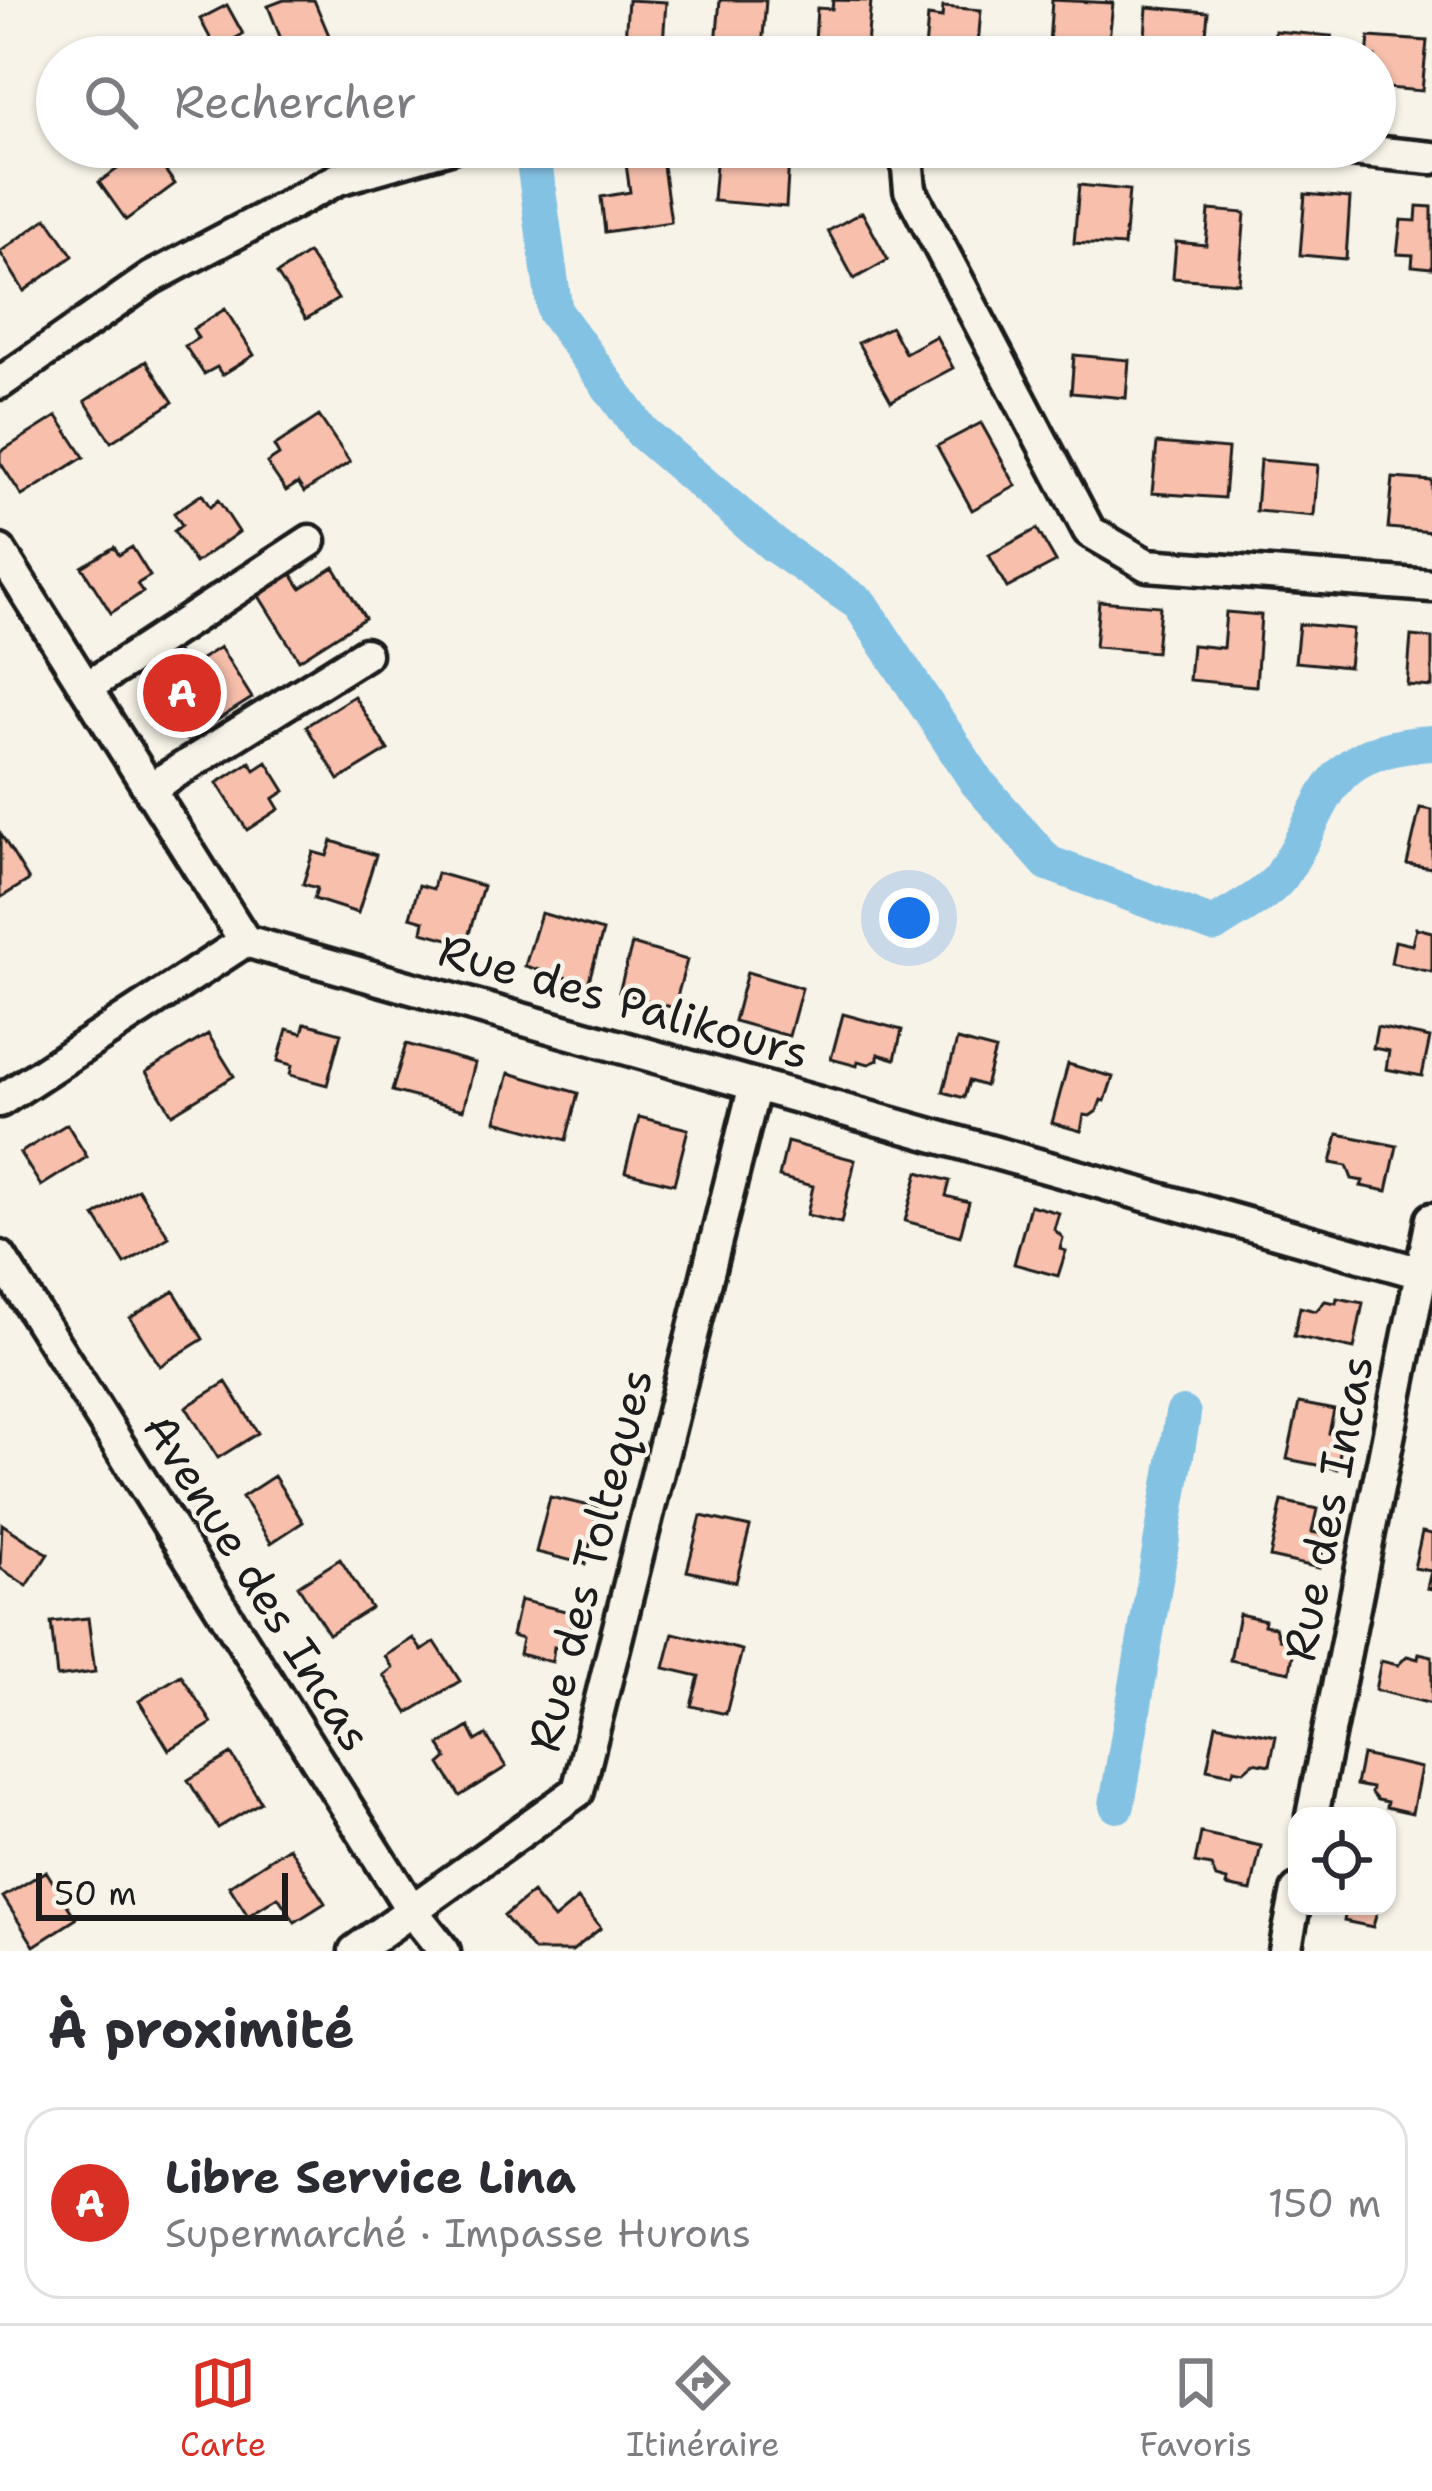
<!DOCTYPE html>
<html lang="fr">
<head>
<meta charset="utf-8">
<style>
	:root { --surface:#fff; --page:#f7f7f7; --text:#2b2b33; --muted:#7c7c81; --line:#e1e1e2; --accent:#d93025 }
	body { margin:0; font-family:"Shantell Sans",sans-serif; background:var(--page); color:var(--text) }
	.controls { position:absolute; right:36px; bottom:36px; display:grid; overflow:hidden; border-radius:24px; box-shadow:0 3px 9px #0004 }
	.controls button { width:108px; height:108px; display:grid; place-items:center; padding:0; border:0; border-bottom:3px solid var(--line); background:var(--surface); color:var(--text); font:60px sans-serif }
	.scale { position:absolute; left:36px; bottom:30px; width:252px; box-sizing:border-box; padding-left:12px; border:6px solid #1c1c1c; border-top:0; font-size:33px; line-height:42px; white-space:nowrap; color:#1c1c1c; -webkit-text-stroke:9px #f7f3e8; paint-order:stroke }
	.you { position:absolute; left:909px; top:918px; width:42px; height:42px; margin:-30px; border:9px solid #fff; border-radius:50%; background:#1a73e8; box-shadow:0 0 0 18px #1a73e833 }
	.badge { display:grid; place-items:center; width:78px; height:78px; border-radius:50%; background:var(--accent); color:#fff; font-size:39px; font-weight:700 }
	.pin { position:absolute; translate:-50% -50%; border:6px solid #fff; box-shadow:0 3px 12px #0006 }
	.list { margin:0; padding:0; list-style:none }
	h2 { display:flex; justify-content:space-between; align-items:center; height:156px; margin:0; padding:0 48px; font-size:51px }
	h2 small { font-size:39px; font-weight:400; color:var(--muted) }
	.list li { display:grid; grid-template-columns:78px 1fr auto; gap:36px; align-items:center; box-sizing:border-box; height:192px; margin:0 24px 24px; padding:0 24px; border:3px solid var(--line); border-radius:36px }
	.list b { display:block; font-size:45px; white-space:nowrap }
	.list p { margin:0; font-size:39px; white-space:nowrap; color:var(--muted) }
	.list em { font-size:39px; font-style:normal; color:var(--muted) }
	.icon { flex:none; width:66px; height:66px; fill:none; stroke:currentColor; stroke-width:2; stroke-linecap:round; stroke-linejoin:round }
	.map { position:relative; flex:none; width:1432px; height:1951px; overflow:hidden }
	.search { position:absolute; background:var(--surface); box-shadow:0 3px 9px #0004; left:36px; right:36px; top:36px; height:132px; display:flex; align-items:center; gap:30px; box-sizing:border-box; padding:0 42px; border-radius:66px; color:var(--muted); font-size:45px }
	.sheet { height:372px; background:var(--surface) }
	nav { display:flex; justify-content:space-around; align-items:center; box-sizing:border-box; height:168px; border-top:3px solid var(--line); background:var(--surface); font-size:33px; color:var(--muted) }
	nav a { display:grid; justify-items:center; gap:6px }
	nav .on { color:var(--accent) }
	.map>svg:first-child { display:block }
</style>
</head>
<body>
<div class="map">
<svg width="1432" height="1951" viewBox="0 0 1432 1951">
	<rect width="100%" height="100%" fill="#f7f3e8"/>
	<filter id="ink" filterUnits="userSpaceOnUse"><feTurbulence type="fractalNoise" baseFrequency=".00833" numOctaves="2"/><feDisplacementMap in="SourceGraphic" scale="24" xChannelSelector="R" yChannelSelector="G"/><feConvolveMatrix kernelMatrix="1 2 1 2 8 2 1 2 1" color-interpolation-filters="sRGB"/></filter>
	<g filter="url(#ink)">
		<g fill="none" stroke-linecap="round" stroke-linejoin="round">
			<path stroke="#84c2e4" stroke-width="36" d="M535,169L555,312L642,432L774,545L860,604L977,782L1048,863L1214,925C1234,911 1268,895 1282,875C1332,798 1320,750 1432,743
				M1117,1805L1183,1414"/>
		</g>
		<path fill="#f7bfac" stroke="#1c1c1c" stroke-width="3" d="M284,0H314L333,45L303,57H288L268,6Z
			M628,0L666,2L662,57L624,53Z
			M720,0H766L762,48L716,44Z
			M833,0L871,1L866,56L828,52L829,43L815,42L817,8L832,9Z
			M1052,0L1113,3L1108,50L1049,45Z
			M227,5L243,34L216,49L200,19Z
			M943,7L981,10L977,57H939V52L925,50L928,16L942,18Z
			M1147,7L1208,12L1204,57L1144,53Z
			M1275,31L1332,36L1330,57H1273Z
			M1369,37L1427,41L1422,91L1375,87V57H1367Z
			M148,147L175,184L126,220L99,182Z
			M661,152L671,222L605,232L601,197L630,192L625,157Z
			M717,152L789,158L786,207L713,201Z
			M1079,185L1129,190L1124,246L1074,243Z
			M1305,194L1350,198L1346,259L1300,255Z
			M1417,206L1432,207V268L1412,266L1413,255L1397,254L1401,220L1416,221Z
			M1209,210L1245,213L1239,283L1173,278L1176,242L1206,245Z
			M862,212L888,260L854,279L828,231Z
			M47,218L73,256L24,291L0,252Z
			M308,253L338,299L306,319L277,274Z
			M225,309L254,355L222,375L217,367L204,374L185,346L198,338L193,329Z
			M891,327L905,353L936,336L953,368L891,401L858,343Z
			M1074,355L1129,360L1126,398L1071,393Z
			M146,361L173,402L111,442L85,401Z
			M57,416L84,457L22,496L0,462V452Z
			M319,416L350,462L304,492L298,483L286,491L267,463L279,455L274,446Z
			M981,423L1016,486L972,510L937,446Z
			M1157,443L1228,449L1224,498L1152,493Z
			M1260,460L1318,465L1314,516L1256,511Z
			M1393,478L1432,481V532L1388,528Z
			M202,494L210,507L218,500L239,532L195,563L174,531L182,525L174,513Z
			M1037,529L1056,562L1007,588L989,555Z
			M114,547L119,555L132,547L150,576L137,584L143,592L111,613L82,567Z
			M285,564L301,588L334,567L365,618L299,660L252,585Z
			M1099,601L1160,606L1156,652L1095,647Z
			M1226,612L1261,615L1256,686L1189,680L1192,645L1223,648Z
			M1299,624L1353,629L1349,667L1295,662Z
			M1411,636L1432,638V687L1407,685Z
			M172,644L187,668L220,647L252,698L186,740L139,665Z
			M354,696L388,750L339,780L306,726Z
			M250,762L255,770L267,762L285,791L273,799L279,809L247,830L217,783Z
			M1420,808L1432,810V868L1407,864Z
			M0,833L29,880L0,898Z
			M332,841L376,855L358,913L314,899L317,888L303,884L313,852L327,856Z
			M437,873L483,886L466,944L422,932L424,921L410,917L419,885L433,889Z
			M541,913L603,931L588,984L525,966Z
			M1416,928L1432,932V972L1391,963L1395,941L1412,945Z
			M632,944L687,960L674,1008L619,992Z
			M747,972L802,988L789,1036L734,1021Z
			M843,1014L902,1030L895,1059L878,1054V1060L869,1064L858,1061L857,1066L831,1059Z
			M305,1023L341,1033L327,1085L290,1075L292,1065L278,1061L287,1029L302,1033Z
			M1377,1027L1430,1038L1422,1076L1386,1069L1389,1051L1373,1048Z
			M208,1034L234,1076L172,1114L146,1072Z
			M957,1040L995,1050L985,1086L969,1081L964,1098L943,1092Z
			M406,1044L475,1063L463,1110L392,1091Z
			M1068,1064L1113,1077L1105,1101L1101,1100L1097,1111L1090,1116L1084,1115L1081,1131L1052,1123Z
			M509,1073L578,1093L566,1140L496,1121Z
			M639,1117L688,1129L674,1184L625,1172Z
			M67,1124L87,1157L41,1186L20,1153Z
			M1338,1134L1397,1146L1387,1191L1361,1186L1363,1181L1352,1179L1347,1166L1331,1163Z
			M787,1142L855,1160L841,1223L807,1215L813,1186L779,1177Z
			M918,1172L950,1181L946,1196L969,1202L960,1236L905,1221Z
			M138,1189L169,1237L125,1264L95,1216Z
			M1030,1205L1059,1213L1054,1229L1063,1238L1060,1249L1066,1251L1058,1276L1014,1264Z
			M174,1291L203,1339L160,1366L130,1318Z
			M1337,1298L1363,1303L1354,1349L1294,1336L1300,1307L1316,1311L1325,1301L1336,1303Z
			M226,1382L258,1433L218,1458L186,1407Z
			M1299,1403L1334,1410L1329,1433L1343,1436L1337,1469L1287,1459Z
			M274,1476L303,1522L271,1543L242,1497Z
			M550,1497L599,1508L585,1564L536,1552Z
			M1282,1501L1317,1509L1312,1532L1326,1535L1319,1568L1270,1557Z
			M701,1516L750,1527L736,1582L687,1571Z
			M2,1524L48,1554L27,1586L0,1568Z
			M1422,1532L1432,1534V1589L1427,1588L1431,1571L1414,1568Z
			M340,1559L371,1608L329,1634L298,1586Z
			M520,1600L574,1613L565,1649L554,1647L552,1662L519,1654L522,1639L512,1636Z
			M1239,1614L1265,1620L1264,1625L1275,1627L1279,1639L1295,1642L1290,1672L1230,1660Z
			M88,1618L95,1672L57,1677L51,1622Z
			M673,1633L742,1650L726,1714L691,1706L699,1676L664,1668Z
			M413,1638L422,1651L435,1642L460,1681L408,1713L384,1675L393,1668L385,1656Z
			M1419,1653L1432,1656V1704L1375,1690L1381,1661L1398,1665L1407,1656L1418,1659Z
			M181,1675L212,1723L169,1750L139,1701Z
			M1216,1724L1276,1736L1270,1765L1254,1762L1244,1771L1234,1769L1232,1774L1207,1769Z
			M469,1727L476,1741L486,1735L506,1767L460,1796L440,1764L447,1758L440,1745Z
			M231,1754L261,1802L218,1828L188,1780Z
			M1362,1755L1421,1768L1412,1813L1386,1807L1387,1802L1377,1800L1371,1793L1372,1788L1356,1785Z
			M1201,1833L1261,1846L1251,1891L1226,1886L1227,1881L1216,1878L1211,1866L1195,1863Z
			M289,1847L325,1903L295,1922L278,1897L248,1916L229,1886Z
			M46,1871L76,1919L34,1946L3,1897Z
			M532,1893L554,1919L578,1899L601,1928L572,1951H534L504,1916Z
			M1347,1906H1378L1373,1927L1344,1921Z"/>
		<g fill="none" stroke-linecap="round" stroke-linejoin="round">
			<g stroke="#1c1c1c" stroke-width="39">
				<path id="street" d="M906,147L910,190L1089,531L1147,565L1432,586
					M1321,147L1432,158
					M0,383L151,278L338,179L450,147
					M0,551L245,941L1421,1273
					M86,688L310,541
					M149,789L365,654
					M0,1101L245,941
					M0,1257L413,1912L444,1951
					M1312,1816L1432,1219
					M355,1951L578,1791L755,1085
					M1285,1951L1297,1891"/>
			</g>
			<use href="#street" stroke="#f7f3e8" stroke-width="30"/>
		</g>
	</g>
	<g text-anchor="middle" stroke-width="9" stroke-linejoin="round" paint-order="stroke">
		<g font-size="45" fill="#1c1c1c" stroke="#f7f3e8">
			<text transform="translate(624 1001) rotate(16)" y="16">Rue des Palikours</text>
			<text transform="translate(1328 1508) rotate(-79)" y="16">Rue des Incas</text>
			<text transform="translate(590 1560) rotate(-76)" y="16">Rue des Tolteques</text>
			<text transform="translate(258 1582) rotate(58)" y="16">Avenue des Incas</text>
		</g>
	</g>
</svg>
<div class="controls">
<button><svg class="icon" aria-label="locate" viewBox="0 0 24 24"><circle cx="12" cy="12" r="6"/><path d="M12 2v4M12 18v4M2 12h4M18 12h4"/></svg></button>
</div>
<div class="scale">50 m</div>
<div class="you"></div>
<div class="pin badge" style="left:182px;top:693px">A</div>
<div class="search"><svg class="icon" aria-label="search" viewBox="0 0 24 24"><circle cx="10" cy="10" r="6"/><path d="M15 15l6 6"/></svg>Rechercher</div>
</div>
<section class="sheet">
<h2>À proximité<small></small></h2>
<ul class="list">
<li><span class="badge">A</span><div><b>Libre Service Lina</b><p>Supermarché · Impasse Hurons</p></div><em>150 m</em></li>
</ul>
</section>
<nav>
<a class="on"><svg class="icon" aria-label="map" viewBox="0 0 24 24"><path d="M3 6l6-2 6 2 6-2v14l-6 2-6-2-6 2zM9 4v14M15 6v14"/></svg>Carte</a>
<a><svg class="icon" aria-label="directions" viewBox="0 0 24 24"><path d="M12 3l9 9-9 9-9-9zM9 14v-3h6M13 9l2 2-2 2"/></svg>Itinéraire</a>
<a><svg class="icon" aria-label="saved" viewBox="0 0 24 24"><path d="M7 4h10v16l-5-4-5 4z"/></svg>Favoris</a>
</nav>
</body>
</html>
